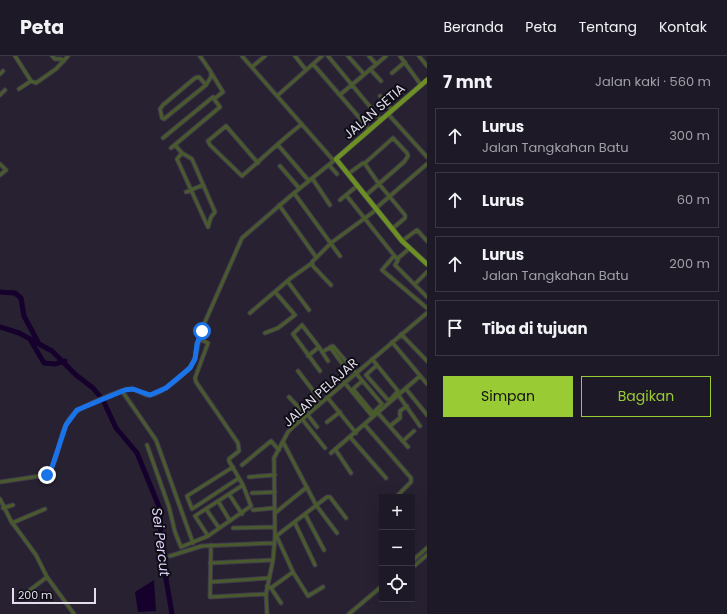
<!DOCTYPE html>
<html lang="id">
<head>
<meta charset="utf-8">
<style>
	:root { --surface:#1d1926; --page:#2a2632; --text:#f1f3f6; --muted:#a0a0a7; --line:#3b3843; --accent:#99cb35 }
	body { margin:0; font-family:Poppins,sans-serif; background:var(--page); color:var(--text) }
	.controls { position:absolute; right:12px; bottom:12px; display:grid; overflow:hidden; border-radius:0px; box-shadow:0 4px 16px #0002 }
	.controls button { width:36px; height:36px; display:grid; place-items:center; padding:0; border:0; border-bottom:1px solid var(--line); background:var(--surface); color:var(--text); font:20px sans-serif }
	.scale { position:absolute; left:12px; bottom:10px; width:84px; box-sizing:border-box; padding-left:4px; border:2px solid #e2deeb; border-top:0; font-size:11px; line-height:14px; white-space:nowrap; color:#e2deeb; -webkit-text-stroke:3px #0e0c14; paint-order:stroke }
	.stop { position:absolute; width:12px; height:12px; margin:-9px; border:3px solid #1a73e8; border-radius:50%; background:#fff }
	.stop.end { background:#1a73e8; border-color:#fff; box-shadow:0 1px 4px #0008 }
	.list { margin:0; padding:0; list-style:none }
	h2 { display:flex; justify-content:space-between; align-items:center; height:52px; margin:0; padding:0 16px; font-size:17px }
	h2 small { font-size:13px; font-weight:400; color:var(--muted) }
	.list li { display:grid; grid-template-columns:26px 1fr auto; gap:12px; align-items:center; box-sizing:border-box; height:56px; margin:0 8px 8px; padding:0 8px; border:1px solid var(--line); border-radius:0px }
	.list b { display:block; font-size:15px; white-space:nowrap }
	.list p { margin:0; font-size:13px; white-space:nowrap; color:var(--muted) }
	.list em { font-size:13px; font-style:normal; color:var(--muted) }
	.actions { display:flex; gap:8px; padding:12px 16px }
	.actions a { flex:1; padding:9px 0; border:1px solid var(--accent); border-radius:0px; text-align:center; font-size:14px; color:var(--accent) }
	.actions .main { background:var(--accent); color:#111 }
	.icon { flex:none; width:22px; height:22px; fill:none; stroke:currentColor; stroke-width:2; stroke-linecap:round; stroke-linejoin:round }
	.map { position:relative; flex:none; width:427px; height:558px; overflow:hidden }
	header { display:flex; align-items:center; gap:24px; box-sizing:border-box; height:56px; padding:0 20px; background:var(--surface); border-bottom:1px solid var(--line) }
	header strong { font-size:19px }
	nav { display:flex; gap:22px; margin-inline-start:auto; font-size:14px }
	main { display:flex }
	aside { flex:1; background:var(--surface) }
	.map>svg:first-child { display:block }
</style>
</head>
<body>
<header>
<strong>Peta</strong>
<nav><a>Beranda</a><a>Peta</a><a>Tentang</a><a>Kontak</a></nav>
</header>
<main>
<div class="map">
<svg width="427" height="558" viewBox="0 0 427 558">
	<rect width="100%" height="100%" fill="#272132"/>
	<path fill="#15012c" d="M154,524L156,555L138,556L135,536Z"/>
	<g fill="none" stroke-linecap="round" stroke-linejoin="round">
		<path stroke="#15012c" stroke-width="5" d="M0,236L15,237L21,242L24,260L38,286
			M0,271L19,277L52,295L76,319L93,332L103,344L116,372L137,397L160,453L161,494L172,558
			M31,285L44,307L55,308L65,305"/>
		<g stroke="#413b4c" stroke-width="5">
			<path id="minor" d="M15,0L31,25L36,27L56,13L68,0
				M52,0L55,3H61L64,5
				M200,0L211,16V21L206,29L164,63L162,62L160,53L163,49L195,22L199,21L206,29
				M242,0L334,105
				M295,0L306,14
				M328,0L381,64
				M348,0L364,18
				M369,0L376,8
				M400,0L421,29
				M419,0L427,10
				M313,8L370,74
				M252,11L265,0
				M370,13L381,25
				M392,17L405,6
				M0,18L3,15
				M19,33L31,25
				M341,38L386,0
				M0,39L5,34
				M277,40L322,0
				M380,40L392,54
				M388,58L427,101
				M163,82L213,41L214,43L223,36L212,18
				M175,89L182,97L192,103L215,156L211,161L208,171
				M278,89L309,125
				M171,92L220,51L214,43
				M182,97L177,103L207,169
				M258,107L226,70L208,85L210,89L242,120C262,103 281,84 302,68
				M0,108L6,114L0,119
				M365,108L379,128L405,159V162L392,173
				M329,109L337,118
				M280,110L299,132
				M348,118L363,107H365L393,82L407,97L408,100L404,106L365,140
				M312,122L330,149
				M186,136L203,129
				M294,137L340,200
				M346,139L397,203L410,192
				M340,144L357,130
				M279,149L316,201
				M375,153L427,108
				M402,185L417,174L427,185
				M394,200L382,214L427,252
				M398,204L395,209L427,241
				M288,226L309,254
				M415,228L427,216
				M331,229L313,210L312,206L331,187L376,154
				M250,257L291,222L312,207
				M265,277L278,272L295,259L276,237
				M401,278L427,305
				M199,283L208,287L195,322L196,326L238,387L239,395L229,403V405L243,429L251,450L208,480L195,460L243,429
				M392,286L427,328
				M319,291L302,269L293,278L320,315
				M330,291L344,310L348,308
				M322,296L333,290L382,348L373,357L353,333L362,325
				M308,300L319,291L328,305
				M372,303L398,335L390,344L387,343L366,319L377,309
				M298,315L321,345
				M344,326L373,361
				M406,333L427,359
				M122,335L156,384L193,487
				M399,340L420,370
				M289,341L306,359
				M327,341L356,377
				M378,357L408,391
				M307,358L317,371
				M302,363L325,392
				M327,366L340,356
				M365,369L411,422V426L396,441
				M390,370L400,362V355L407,350
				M350,381L386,422
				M403,385L414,375
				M283,386L316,449L337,477
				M147,389L169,451L175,476L181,491L208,480
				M335,393L351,417
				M331,397L420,320
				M242,409L271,385L279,394
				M233,411L187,440L192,453L239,422
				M249,421L275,419
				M0,426L47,419C62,401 57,371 76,356C83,350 120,334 129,333C136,332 140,337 146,339C158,342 190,315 194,304C198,296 198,284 201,275L242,182L294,137L336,103
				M252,437L275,436
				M229,438L242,458
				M0,443L11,465L36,499L47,521L74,558
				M218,445L230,465
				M3,452L13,449
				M206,453L219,472
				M253,454L274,452
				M275,457L307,431
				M305,458L324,494
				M12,467L45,453
				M295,467L315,509
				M233,472L275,471
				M275,481L327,441H330L346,462
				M277,481L293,516L308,540L323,531
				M211,489L210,541L266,538
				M170,500L202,490L274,487
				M412,505L427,492
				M210,507L273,504
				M413,511L427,499
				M210,526L269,522
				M267,530L271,532L293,516
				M271,532L281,547
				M30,534L47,521
				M267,558L266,538L273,504L275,481L274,402L288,376L294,370L427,257
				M349,558L382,530"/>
		</g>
		<g stroke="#413b4c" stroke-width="6">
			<path id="primary" d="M427,24L336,103L402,185L427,208"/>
		</g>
		<use href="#minor" stroke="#495b2c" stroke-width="3"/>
		<use href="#primary" stroke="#6c9023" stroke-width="4.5"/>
	</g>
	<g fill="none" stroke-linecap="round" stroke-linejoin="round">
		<path stroke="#1a73e8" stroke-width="5" d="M47,419L52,411L66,369L77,354L125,334L133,333L150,339L166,332L190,312L195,303L197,288L202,275"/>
	</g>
	<g text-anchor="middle" stroke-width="4" stroke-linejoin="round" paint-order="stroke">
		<g font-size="13" fill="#e2deeb" stroke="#0e0c14">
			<text transform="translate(374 55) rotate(-41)" y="5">JALAN SETIA</text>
			<text transform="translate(320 336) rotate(-42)" y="5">JALAN PELAJAR</text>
		</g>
		<g font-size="14" font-style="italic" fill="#dbcff6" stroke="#0e0c14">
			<text transform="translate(161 486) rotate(83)" y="5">Sei Percut</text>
		</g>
	</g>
</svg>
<div class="controls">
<button>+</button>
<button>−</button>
<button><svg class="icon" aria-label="locate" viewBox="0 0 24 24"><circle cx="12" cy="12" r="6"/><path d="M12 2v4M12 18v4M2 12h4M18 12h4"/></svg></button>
</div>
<div class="scale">200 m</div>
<div class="stop" style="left:202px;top:275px"></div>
<div class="stop end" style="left:47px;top:419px"></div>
</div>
<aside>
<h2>7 mnt<small>Jalan kaki · 560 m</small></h2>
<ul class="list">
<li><svg class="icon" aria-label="ahead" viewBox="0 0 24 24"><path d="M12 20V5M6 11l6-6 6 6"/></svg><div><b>Lurus</b><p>Jalan Tangkahan Batu</p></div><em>300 m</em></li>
<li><svg class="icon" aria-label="ahead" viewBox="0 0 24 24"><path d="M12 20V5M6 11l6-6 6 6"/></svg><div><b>Lurus</b></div><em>60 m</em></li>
<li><svg class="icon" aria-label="ahead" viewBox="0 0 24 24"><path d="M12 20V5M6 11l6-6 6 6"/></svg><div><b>Lurus</b><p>Jalan Tangkahan Batu</p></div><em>200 m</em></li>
<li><svg class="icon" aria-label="arrive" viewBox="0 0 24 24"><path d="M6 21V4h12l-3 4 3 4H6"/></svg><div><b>Tiba di tujuan</b></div></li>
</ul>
<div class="actions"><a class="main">Simpan</a><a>Bagikan</a></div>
</aside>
</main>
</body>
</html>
